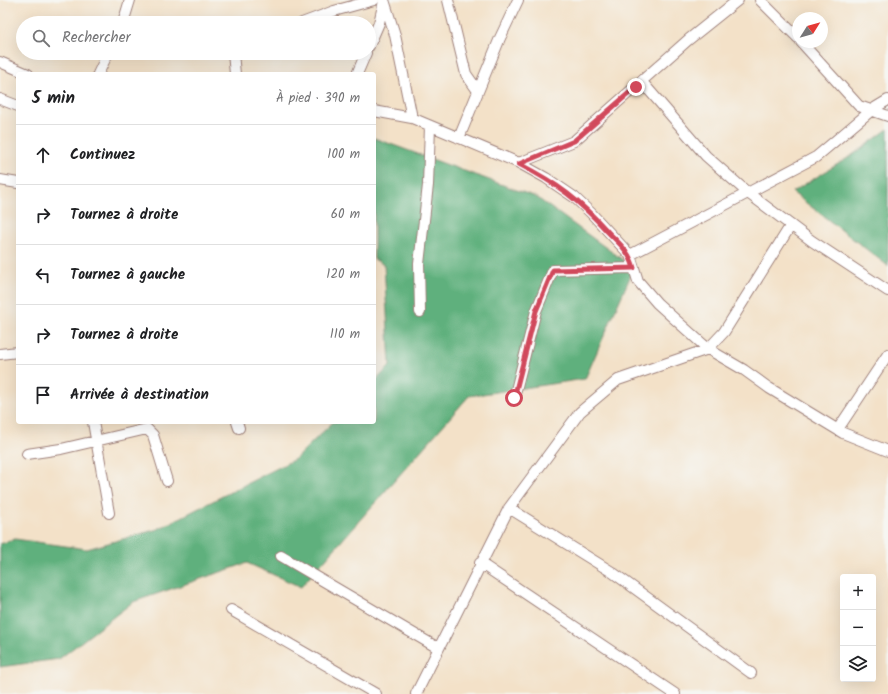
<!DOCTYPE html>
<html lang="fr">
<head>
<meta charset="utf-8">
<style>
	:root { --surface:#fff; --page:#f2f2f2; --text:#202124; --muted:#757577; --line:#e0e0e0 }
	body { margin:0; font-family:Kalam,sans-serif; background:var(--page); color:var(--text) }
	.controls { position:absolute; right:12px; bottom:12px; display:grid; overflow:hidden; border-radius:4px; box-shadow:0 4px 16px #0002 }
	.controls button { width:36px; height:36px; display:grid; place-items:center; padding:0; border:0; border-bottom:1px solid var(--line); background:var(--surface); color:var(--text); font:20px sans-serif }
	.compass { position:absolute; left:792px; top:12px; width:36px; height:36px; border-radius:50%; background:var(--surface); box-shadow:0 4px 16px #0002; rotate:53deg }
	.stop { position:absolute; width:12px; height:12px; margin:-9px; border:3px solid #d1495b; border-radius:50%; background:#fff }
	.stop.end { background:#d1495b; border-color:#fff; box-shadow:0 1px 4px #0008 }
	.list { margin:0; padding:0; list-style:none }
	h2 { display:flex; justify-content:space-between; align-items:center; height:52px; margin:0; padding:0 16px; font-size:17px }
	h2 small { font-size:13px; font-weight:400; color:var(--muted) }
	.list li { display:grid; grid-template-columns:26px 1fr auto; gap:12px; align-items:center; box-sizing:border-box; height:60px; padding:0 16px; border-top:1px solid var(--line) }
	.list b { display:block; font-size:15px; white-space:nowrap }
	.list em { font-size:13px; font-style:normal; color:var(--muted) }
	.icon { flex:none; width:22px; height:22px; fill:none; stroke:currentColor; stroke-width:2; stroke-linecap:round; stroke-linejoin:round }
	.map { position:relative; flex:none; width:888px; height:694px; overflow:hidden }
	.search { position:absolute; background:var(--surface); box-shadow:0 4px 16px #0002; left:16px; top:16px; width:360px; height:44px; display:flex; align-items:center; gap:10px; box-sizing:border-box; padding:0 14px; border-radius:22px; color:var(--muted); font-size:15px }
	.panel { position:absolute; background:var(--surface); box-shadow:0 4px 16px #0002; left:16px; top:72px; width:360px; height:352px; border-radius:4px }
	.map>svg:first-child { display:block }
</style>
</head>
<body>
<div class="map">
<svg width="888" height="694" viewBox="0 0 888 694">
	<rect width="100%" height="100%" fill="#f6f6f2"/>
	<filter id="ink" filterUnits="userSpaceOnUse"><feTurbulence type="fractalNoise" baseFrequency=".025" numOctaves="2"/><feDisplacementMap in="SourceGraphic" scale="8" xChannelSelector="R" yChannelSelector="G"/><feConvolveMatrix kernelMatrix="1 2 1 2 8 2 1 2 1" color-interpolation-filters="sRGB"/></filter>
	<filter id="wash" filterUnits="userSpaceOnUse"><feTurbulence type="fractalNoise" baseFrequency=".012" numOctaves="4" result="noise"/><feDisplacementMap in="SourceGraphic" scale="16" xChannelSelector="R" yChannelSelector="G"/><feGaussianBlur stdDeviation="0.9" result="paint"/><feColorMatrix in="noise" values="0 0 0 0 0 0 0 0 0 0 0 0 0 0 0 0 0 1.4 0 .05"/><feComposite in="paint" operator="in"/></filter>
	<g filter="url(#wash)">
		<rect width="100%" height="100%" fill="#f3e1c8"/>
		<path fill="#5fb07d" stroke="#546854" d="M888,129V266L792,192L851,156Z
			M374,138L536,197L634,268L585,379L469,396L301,587L247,563L133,602L59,659L0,667V544L15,539L87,549L158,529L295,459L333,422H374V382L390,366L384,265L374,259Z"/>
	</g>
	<g filter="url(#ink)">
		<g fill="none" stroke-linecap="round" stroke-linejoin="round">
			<g stroke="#9e807a" stroke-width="12">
				<path id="minor" d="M384,0L395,35L412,118
					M448,0L466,74L478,91
					M760,0L798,38
					M123,23L130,0
					M302,23L334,11L374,0
					M801,42L859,106L888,116
					M369,46L379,23L384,1
					M233,53L235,74
					M0,62L28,74
					M98,74L108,53
					M357,74L366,53
					M642,82L706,156L748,193L812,241L888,291
					M0,99L18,106
					M374,111L412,118L519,163L546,178L574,197L591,213L630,255L638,281L657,303L708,349L744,370L769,388L843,433L888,451
					M459,138L500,38L518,0
					M519,163L574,141L688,40L738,0
					M0,180L18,183
					M630,255L816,157L873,109L888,100
					M420,312L419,264L428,185L430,126
					M0,354L18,352
					M514,398L536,311L553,270L634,268
					M93,422L109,513
					M237,422L239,428
					M838,429L888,354
					M27,454L61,449L147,429L153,435L167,481
					M509,508L612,572L751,673
					M281,556L438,648
					M480,563L675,694
					M231,610L376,694
					M416,694L509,508L580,412L618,380L708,349L724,332L791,225"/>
			</g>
			<use href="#minor" stroke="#fff" stroke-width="10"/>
		</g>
	</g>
	<g fill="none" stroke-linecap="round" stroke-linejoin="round" filter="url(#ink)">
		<path stroke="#d1495b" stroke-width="5" d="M514,398L536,311L553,270L634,268C629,251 620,244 608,232C579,200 558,184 519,164L574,141L636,87"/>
	</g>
</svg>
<div class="controls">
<button>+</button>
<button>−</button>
<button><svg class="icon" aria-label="layers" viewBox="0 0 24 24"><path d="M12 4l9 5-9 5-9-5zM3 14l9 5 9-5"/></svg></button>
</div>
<svg class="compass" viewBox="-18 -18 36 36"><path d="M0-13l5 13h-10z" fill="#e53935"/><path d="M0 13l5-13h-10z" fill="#757577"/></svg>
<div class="stop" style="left:514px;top:398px"></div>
<div class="stop end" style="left:636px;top:87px"></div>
<div class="search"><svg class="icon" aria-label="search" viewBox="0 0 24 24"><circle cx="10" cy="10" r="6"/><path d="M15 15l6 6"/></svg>Rechercher</div>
<section class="panel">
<h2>5 min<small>À pied · 390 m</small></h2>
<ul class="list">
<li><svg class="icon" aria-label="ahead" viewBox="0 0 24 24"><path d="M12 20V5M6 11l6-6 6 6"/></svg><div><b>Continuez</b></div><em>100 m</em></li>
<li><svg class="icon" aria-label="right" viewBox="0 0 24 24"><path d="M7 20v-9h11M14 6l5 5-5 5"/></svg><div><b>Tournez à droite</b></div><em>60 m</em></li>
<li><svg class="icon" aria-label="left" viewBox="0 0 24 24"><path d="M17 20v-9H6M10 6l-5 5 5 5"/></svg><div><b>Tournez à gauche</b></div><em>120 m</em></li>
<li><svg class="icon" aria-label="right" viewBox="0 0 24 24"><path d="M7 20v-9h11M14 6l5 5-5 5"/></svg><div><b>Tournez à droite</b></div><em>110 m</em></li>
<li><svg class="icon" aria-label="arrive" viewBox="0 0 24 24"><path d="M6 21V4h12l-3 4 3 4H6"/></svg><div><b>Arrivée à destination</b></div></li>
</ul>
</section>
</div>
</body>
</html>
